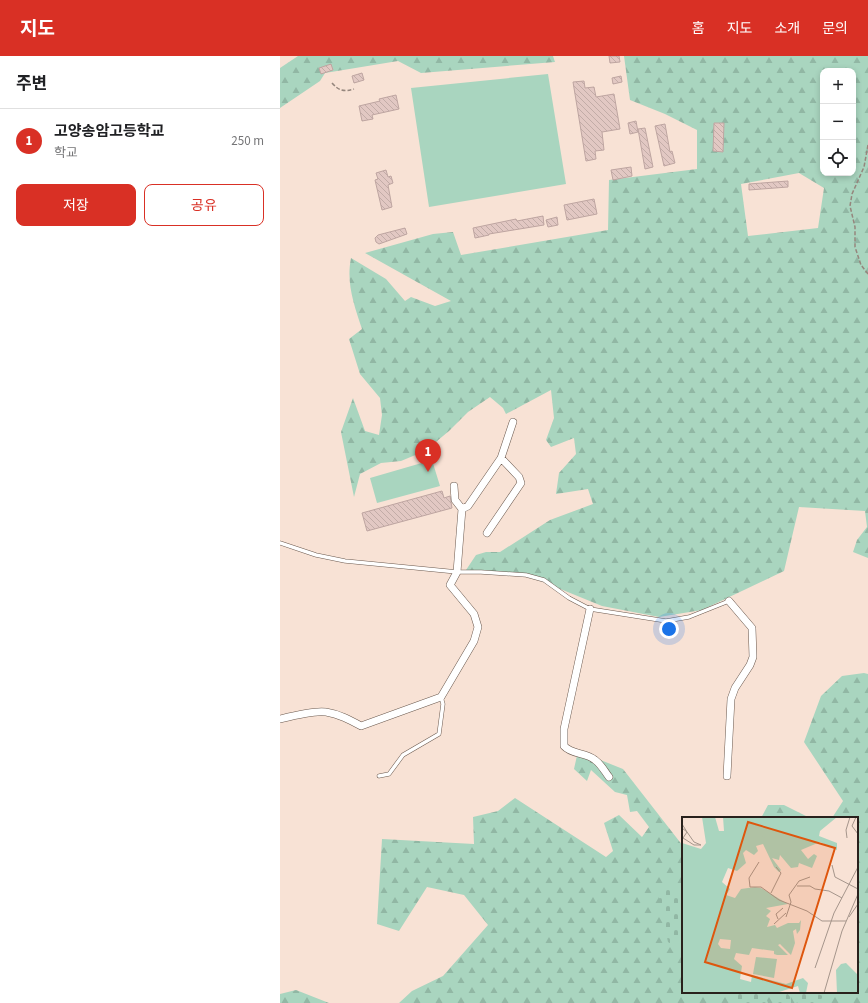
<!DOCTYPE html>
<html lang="ko">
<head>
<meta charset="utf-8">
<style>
	:root { --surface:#fff; --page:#f2f2f2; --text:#202124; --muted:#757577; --line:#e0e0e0; --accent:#d93025 }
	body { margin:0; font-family:"Source Sans 3","Noto Sans KR",sans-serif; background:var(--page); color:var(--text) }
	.controls { position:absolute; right:12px; top:12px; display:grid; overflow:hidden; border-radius:8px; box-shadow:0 2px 6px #0003 }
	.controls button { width:36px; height:36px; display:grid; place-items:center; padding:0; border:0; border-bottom:1px solid var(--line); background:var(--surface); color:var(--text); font:20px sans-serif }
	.you { position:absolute; left:389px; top:573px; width:14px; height:14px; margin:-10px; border:3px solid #fff; border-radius:50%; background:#1a73e8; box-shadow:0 0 0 6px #1a73e833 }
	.badge { display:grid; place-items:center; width:26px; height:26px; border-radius:50%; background:var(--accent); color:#fff; font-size:13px; font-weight:700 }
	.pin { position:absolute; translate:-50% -33px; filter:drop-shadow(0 1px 2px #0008) }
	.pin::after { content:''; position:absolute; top:21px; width:14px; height:12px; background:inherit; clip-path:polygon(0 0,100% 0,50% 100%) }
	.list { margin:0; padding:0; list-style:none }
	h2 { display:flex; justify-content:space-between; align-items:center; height:52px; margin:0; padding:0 16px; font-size:17px }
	h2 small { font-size:13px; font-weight:400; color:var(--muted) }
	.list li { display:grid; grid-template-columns:26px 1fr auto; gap:12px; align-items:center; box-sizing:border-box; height:64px; padding:0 16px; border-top:1px solid var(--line) }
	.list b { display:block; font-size:15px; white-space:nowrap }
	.list p { margin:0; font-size:13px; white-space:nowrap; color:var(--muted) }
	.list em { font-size:13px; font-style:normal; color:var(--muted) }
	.actions { display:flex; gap:8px; padding:12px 16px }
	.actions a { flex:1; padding:9px 0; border:1px solid var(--accent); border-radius:8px; text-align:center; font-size:14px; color:var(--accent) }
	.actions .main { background:var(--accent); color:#fff }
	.icon { flex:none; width:22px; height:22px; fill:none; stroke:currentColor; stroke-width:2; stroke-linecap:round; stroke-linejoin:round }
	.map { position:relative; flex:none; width:588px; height:947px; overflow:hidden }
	header { display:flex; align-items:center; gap:24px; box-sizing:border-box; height:56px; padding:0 20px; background:var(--accent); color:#fff }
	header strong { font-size:19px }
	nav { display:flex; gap:22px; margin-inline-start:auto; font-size:14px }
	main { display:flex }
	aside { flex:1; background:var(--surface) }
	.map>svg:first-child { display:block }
</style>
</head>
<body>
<header>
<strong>지도</strong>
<nav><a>홈</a><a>지도</a><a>소개</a><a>문의</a></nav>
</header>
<main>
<aside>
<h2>주변<small></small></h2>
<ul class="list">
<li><span class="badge">1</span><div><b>고양송암고등학교</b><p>학교</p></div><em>250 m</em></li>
</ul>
<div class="actions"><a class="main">저장</a><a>공유</a></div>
</aside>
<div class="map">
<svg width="588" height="947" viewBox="0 0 588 947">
	<defs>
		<pattern id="forest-firs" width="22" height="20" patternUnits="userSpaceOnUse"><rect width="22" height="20" fill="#a9d5bf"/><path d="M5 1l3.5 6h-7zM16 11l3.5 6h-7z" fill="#91b7a4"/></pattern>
		<pattern id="cemetery-stones" width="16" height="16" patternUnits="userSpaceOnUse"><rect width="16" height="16" fill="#a9d5bf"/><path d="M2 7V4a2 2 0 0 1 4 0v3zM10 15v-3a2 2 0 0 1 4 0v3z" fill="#91b7a4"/></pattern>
		<pattern id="building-back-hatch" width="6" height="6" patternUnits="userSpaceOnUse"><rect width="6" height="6" fill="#e2c8c3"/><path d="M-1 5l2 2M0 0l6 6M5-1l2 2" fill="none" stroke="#c2aca7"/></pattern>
	</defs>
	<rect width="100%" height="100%" fill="#f8e2d5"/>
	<path fill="url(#forest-firs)" fill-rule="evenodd" d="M18,0H273L275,6L141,17L118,5L45,17L40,25L0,52V12Z
		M344,0H588V502L573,496L577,484L587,471L585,455L519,451L504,515L422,554L379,561L322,550L246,519L186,514L196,499L206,496H220L270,464L313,448L308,433L276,438L279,417L296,398L294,382L271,391L266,384L274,362L271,334L226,358L223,352L210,341L188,356L169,375L145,395L121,405L101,407L80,418L74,441L61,376L73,342L85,375L99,379L102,359L100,342L80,318L69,283L82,273C74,249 66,227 71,202L106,223L125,245L131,241L155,250L171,245L85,197L153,178L173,176L181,199L328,174L329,124L417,113V74L385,58L350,44ZM543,15H573V117H543ZM519,117L544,132L538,172L468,180L461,128Z
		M584,617L588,618V947H119L132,935L163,920L208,869L184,839L147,831L119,875L97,868L102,783L194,788L193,761L218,755L235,742L326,801L333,795L324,767L339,759L362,781L369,771L357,755L350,756L347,739L335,736L311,714L307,725L294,713L298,695L343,713L403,790V936H577V762H552L563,745L524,686L541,640L562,620Z
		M488,749H504L530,762H481Z
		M16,934L49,947H0V938Z"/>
	<path fill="url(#cemetery-stones)" d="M389,829C396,831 397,837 403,840V888C397,890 393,890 388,886L379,843L380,834L384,830Z
		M448,936H483L486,941L488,947H456Z
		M512,936H532L543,940L539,947H517Z
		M507,937L511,942V947H496Z"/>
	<path fill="#a9d5bf" d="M268,18L286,128L149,151L131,32Z
		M152,404L160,430L97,447L90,422Z"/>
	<path fill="url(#building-back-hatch)" stroke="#bea5a1" d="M329,0H339L340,6L330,7Z
		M51,8L53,14L41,18L39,12Z
		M82,17L84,24L74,27L72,20Z
		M341,20L342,26L333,28L332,22Z
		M304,25L305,32L314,31L316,41L334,38L340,73L322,76L324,94L315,95L316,103L306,105L293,26Z
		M116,39L119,53L92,59L93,63L82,65L79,50L100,45L99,43Z
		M356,65L358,76L350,78L348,67Z
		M434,67H444L443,96L433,95Z
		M385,68L390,96L392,95L395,107L384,110L375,70Z
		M365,72L373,111L365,113L358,73Z
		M351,111L352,120L333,124L331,114Z
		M106,114L108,121L111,120L113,127L108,129L112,151L102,154L95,124L98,123L96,117Z
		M508,125V131L469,134V128Z
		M314,143L317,158L287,164L284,149Z
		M263,160L264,169L209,178V179L195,182L193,172L236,163L237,165Z
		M277,161L278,169L268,171L266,164Z
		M125,172L127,178L99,188L96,186L95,182L98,179Z
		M162,435L164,442L170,440L172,452L87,475L82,457Z"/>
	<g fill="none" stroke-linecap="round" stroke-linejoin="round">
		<g stroke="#6b594e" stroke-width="4.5">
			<path id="service" d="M0,487L36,499L65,505L177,516H201L246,519L264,524L289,542L310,553L386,565L409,561L449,545
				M99,720L109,718L123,699L159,678L163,648L161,641"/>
		</g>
		<g stroke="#6b594e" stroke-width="8">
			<path id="minor" d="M182,453L188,450L221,402L233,366
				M207,477L241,427L239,421L221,402
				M310,553L284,673V690C292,699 306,696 315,704C321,708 325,716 329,721
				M0,663C12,660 35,654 46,656C59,658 70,664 81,670L161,641L194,585L198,571L194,558L170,529L177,516L182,453L175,444L174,430
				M447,720L451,643L455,632L470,609L473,601L472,572L449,545"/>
		</g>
		<path stroke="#95867d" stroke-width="1.5" stroke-dasharray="4 2" stroke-linecap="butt" d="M52,27C59,35 64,36 74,33
			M588,89L584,111L572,138L570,150L575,171V191L581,209L588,218"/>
		<use href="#service" stroke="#fff" stroke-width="3.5"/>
		<use href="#minor" stroke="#fff" stroke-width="7"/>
	</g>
	<g transform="translate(402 761)">
		<rect width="176" height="176" fill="#f8e2d5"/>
		<path d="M20,0H33L37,14H42L41,0H155L138,14L137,19L155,26V33L138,25L119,33L126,42L132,37L135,39L130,51L117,46L116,50L109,51L98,38L97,43L90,41L99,53L97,55L92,50L81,27L74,29L76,34L72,38L64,33L61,36L64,46L55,54L46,51L40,65L48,72L44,78L53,81L59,72L73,70L79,71L106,87L84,91L89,94L84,99L88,102L85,110L93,108L95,111L106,106H117L119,103L118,113L115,117L114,112L111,114L113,126L109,138L98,127L96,128L106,138H95L92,137V134L70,131L67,138L54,136L52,142L60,149L58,162L69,165L70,158L104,167L121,161L126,166L124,176H118L116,169L94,176H0V26L19,32L24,26ZM38,122L49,123L48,132L39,131L36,127ZM164,146L176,158V176H155L154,153L159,147Z" fill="#a9d5bf" fill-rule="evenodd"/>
		<path d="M77,5L85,10V21L81,20L80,9L77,11L72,8Z" fill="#a9d5bf"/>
		<path d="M74,140L95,142L92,161L71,157Z" fill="#a9d5bf"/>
		<path fill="none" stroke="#a5958b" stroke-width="1" d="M174,0L170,9L176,17M0,7L5,15L0,11M5,15L12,25L19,28H12L1,21ZM165,21L164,13L168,0M77,45L67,61L68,70H79L97,83L125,94L140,104H164M150,48L153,60L176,72M115,69H128L133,72L147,74L160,81M89,76L99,56L94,50M104,100L109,85L107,78L117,64L128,60M167,100L176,87M96,102L94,97L101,91M92,107L104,96M133,151L152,96L176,50M142,176L160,114L176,77"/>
		<path fill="#de560d" fill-opacity="0.15" stroke="#de560d" stroke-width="2" d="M66,5L153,31L110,171L23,145Z"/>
		<rect width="176" height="176" fill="none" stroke="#29211c" stroke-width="2"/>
	</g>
</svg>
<div class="controls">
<button>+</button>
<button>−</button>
<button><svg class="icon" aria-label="locate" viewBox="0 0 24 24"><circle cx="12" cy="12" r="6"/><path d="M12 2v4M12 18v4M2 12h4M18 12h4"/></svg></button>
</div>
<div class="you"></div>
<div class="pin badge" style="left:148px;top:416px">1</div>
</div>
</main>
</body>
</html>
